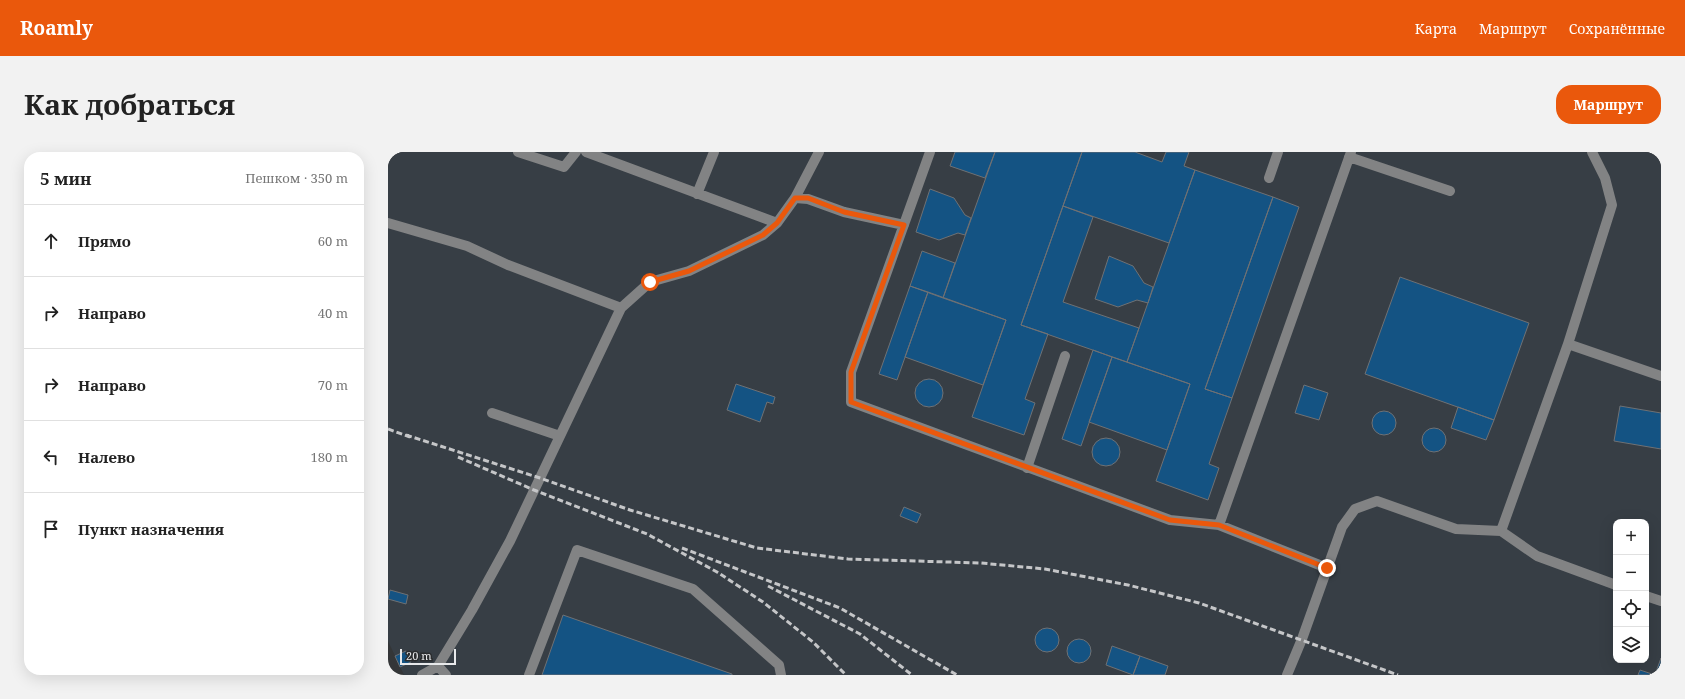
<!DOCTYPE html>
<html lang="ru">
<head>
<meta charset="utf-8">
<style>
	:root { --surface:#fff; --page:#f2f2f2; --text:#222; --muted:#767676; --line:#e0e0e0; --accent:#ea580c }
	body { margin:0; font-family:"Noto Serif",serif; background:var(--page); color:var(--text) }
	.controls { position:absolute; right:12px; bottom:12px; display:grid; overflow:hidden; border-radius:8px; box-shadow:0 4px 16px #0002 }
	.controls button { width:36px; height:36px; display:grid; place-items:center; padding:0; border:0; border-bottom:1px solid var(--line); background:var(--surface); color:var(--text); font:20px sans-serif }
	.scale { position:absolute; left:12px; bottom:10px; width:56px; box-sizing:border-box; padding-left:4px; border:2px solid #e8e9eb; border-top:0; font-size:11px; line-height:14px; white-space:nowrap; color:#e8e9eb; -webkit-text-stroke:3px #2a2c2e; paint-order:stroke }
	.stop { position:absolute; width:12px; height:12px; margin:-9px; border:3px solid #ea580c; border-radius:50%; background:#fff }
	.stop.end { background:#ea580c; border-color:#fff; box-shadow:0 1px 4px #0008 }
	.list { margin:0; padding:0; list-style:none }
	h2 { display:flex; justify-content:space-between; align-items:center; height:52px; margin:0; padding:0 16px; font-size:17px }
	h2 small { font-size:13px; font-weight:400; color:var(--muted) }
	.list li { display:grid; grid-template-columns:26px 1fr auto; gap:12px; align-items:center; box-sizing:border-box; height:72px; padding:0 16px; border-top:1px solid var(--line) }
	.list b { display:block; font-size:15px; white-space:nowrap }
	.list em { font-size:13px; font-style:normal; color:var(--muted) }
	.icon { flex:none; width:22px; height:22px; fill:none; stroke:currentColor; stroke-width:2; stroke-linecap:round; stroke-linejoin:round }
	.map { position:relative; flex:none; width:1273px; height:523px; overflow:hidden; border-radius:16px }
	header { display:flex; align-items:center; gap:24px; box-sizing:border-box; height:56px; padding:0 20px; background:var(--accent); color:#fff }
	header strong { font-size:19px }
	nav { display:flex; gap:22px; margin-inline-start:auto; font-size:14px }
	.intro { display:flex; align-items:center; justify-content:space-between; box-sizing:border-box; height:96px; padding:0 24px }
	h1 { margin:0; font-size:28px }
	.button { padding:10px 18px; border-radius:16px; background:var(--accent); color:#fff; font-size:14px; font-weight:700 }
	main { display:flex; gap:24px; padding:0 24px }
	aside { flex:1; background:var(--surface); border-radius:16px; box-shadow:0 4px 16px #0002 }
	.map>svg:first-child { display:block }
</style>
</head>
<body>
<header>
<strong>Roamly</strong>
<nav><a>Карта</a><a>Маршрут</a><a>Сохранённые</a></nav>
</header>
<div class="intro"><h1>Как добраться</h1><a class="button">Маршрут</a></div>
<main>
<aside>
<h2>5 мин<small>Пешком · 350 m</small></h2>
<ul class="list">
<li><svg class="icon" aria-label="ahead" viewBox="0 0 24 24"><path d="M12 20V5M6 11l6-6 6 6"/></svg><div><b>Прямо</b></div><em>60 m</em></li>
<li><svg class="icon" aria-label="right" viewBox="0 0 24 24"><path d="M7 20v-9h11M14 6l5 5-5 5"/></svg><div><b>Направо</b></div><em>40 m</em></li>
<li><svg class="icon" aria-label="right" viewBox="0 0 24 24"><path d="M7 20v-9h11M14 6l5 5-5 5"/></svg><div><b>Направо</b></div><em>70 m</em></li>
<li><svg class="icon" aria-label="left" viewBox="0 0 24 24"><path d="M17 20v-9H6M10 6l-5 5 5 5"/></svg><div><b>Налево</b></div><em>180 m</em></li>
<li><svg class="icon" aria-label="arrive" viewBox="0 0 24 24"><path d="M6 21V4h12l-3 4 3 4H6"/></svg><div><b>Пункт назначения</b></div></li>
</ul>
</aside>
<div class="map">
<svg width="1273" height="523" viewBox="0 0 1273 523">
	<rect width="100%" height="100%" fill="#343638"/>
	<path fill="#373e45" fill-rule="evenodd" d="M0,0H1273V523H16L0,489ZM1228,370H1258V508H1228Z"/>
	<path fill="#145383" stroke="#6f7174" d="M567,0H607L597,26L562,14Z
		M607,0H694L633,173L660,182L637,247L647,251L636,283L584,265L618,168L555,146Z
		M694,0H747L774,10L778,0H801L796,14L807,18L781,91L675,54Z
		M807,18L885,45L817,237L844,246L821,312L831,316L820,348L768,329L802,232L739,210Z
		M542,37L566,46L577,63L583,66L577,83L570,81L551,88L528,80Z
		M885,45L911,55L844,246L817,237Z
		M675,54L705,65L675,150L751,176L739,210L633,173Z
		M534,99L567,111L555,146L522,134Z
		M721,104L745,114L756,131L765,135L760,151L749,148L730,155L707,147Z
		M1012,125L1141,171L1106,268L977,222Z
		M522,134L540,140L509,228L491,222Z
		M540,140L618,168L595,233L517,205Z
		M705,198L724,205L693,294L674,287Z
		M724,205L802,232L779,298L701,270Z
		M527 241a14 14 0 1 1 28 0a14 14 0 1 1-28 0Z
		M348,232L387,245L385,252L379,250L372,270L339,258Z
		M916,233L940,241L931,268L907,261Z
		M1232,254L1273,261V297L1226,289Z
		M1070,255L1106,268L1098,288L1063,276Z
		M984 271a12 12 0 1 1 24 0a12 12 0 1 1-24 0Z
		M1034 288a12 12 0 1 1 24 0a12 12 0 1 1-24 0Z
		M704 300a14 14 0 1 1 28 0a14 14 0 1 1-28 0Z
		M516,355L533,362L529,371L512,364Z
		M2,438L20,443L18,452L0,447Z
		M175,463L344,522V523H154Z
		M647 488a12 12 0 1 1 24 0a12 12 0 1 1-24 0Z
		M679 499a12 12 0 1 1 24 0a12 12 0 1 1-24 0Z
		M724,494L752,504L745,523L718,513Z
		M18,499L23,510L12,515L7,504Z
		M752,504L780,514L777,523H745Z
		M1273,506V523H1267Z
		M1252,518L1267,523H1250Z"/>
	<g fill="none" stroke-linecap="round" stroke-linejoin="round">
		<path stroke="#828384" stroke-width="10" d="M130,0L176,15L188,0
			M198,0L389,71
			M542,0L463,220V250L782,368L831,373L939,416
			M961,5L1062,39
			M881,26L890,0
			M309,42L326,0
			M407,46L420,47L456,60L516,73
			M0,71L79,94L120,113L233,156
			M1180,192L1273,224
			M104,261L172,284
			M639,316L677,204
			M831,373L963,0
			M1113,379L1180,192L1224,53L1217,26L1204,0
			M1258,444L1273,449
			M50,514L58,523
			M34,523L50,514L84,458L122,389L233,156L262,130L301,119L375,83L389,71L407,46L431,0
			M141,523L189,398L305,437L391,513L393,523
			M899,523L914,487L954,375L967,357L989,349L1068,377L1113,379L1149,404L1228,433"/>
		<path stroke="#c5c6c8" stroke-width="3" stroke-dasharray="6 3" stroke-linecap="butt" d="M0,277L22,285
			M18,283L152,326L242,358L369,396L460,407L593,411L657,417L740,433L811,451L1010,523
			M70,305L146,338L259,382L329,420L375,450L425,490L458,523
			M294,396L452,456L569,523
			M380,434L472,482L524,523"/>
	</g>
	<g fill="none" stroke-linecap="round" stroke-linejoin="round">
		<path stroke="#ea580c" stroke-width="5" d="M262,130L301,119L375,83L389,71L407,46H420L456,60L516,73L463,220V250L782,368L831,373L939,416"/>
	</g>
</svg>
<div class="controls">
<button>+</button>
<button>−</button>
<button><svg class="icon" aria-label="locate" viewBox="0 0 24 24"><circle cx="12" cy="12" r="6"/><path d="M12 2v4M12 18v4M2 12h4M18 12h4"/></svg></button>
<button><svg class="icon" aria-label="layers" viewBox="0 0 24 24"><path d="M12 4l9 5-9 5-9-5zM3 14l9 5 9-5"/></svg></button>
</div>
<div class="scale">20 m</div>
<div class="stop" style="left:262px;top:130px"></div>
<div class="stop end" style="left:939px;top:416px"></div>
</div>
</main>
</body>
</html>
